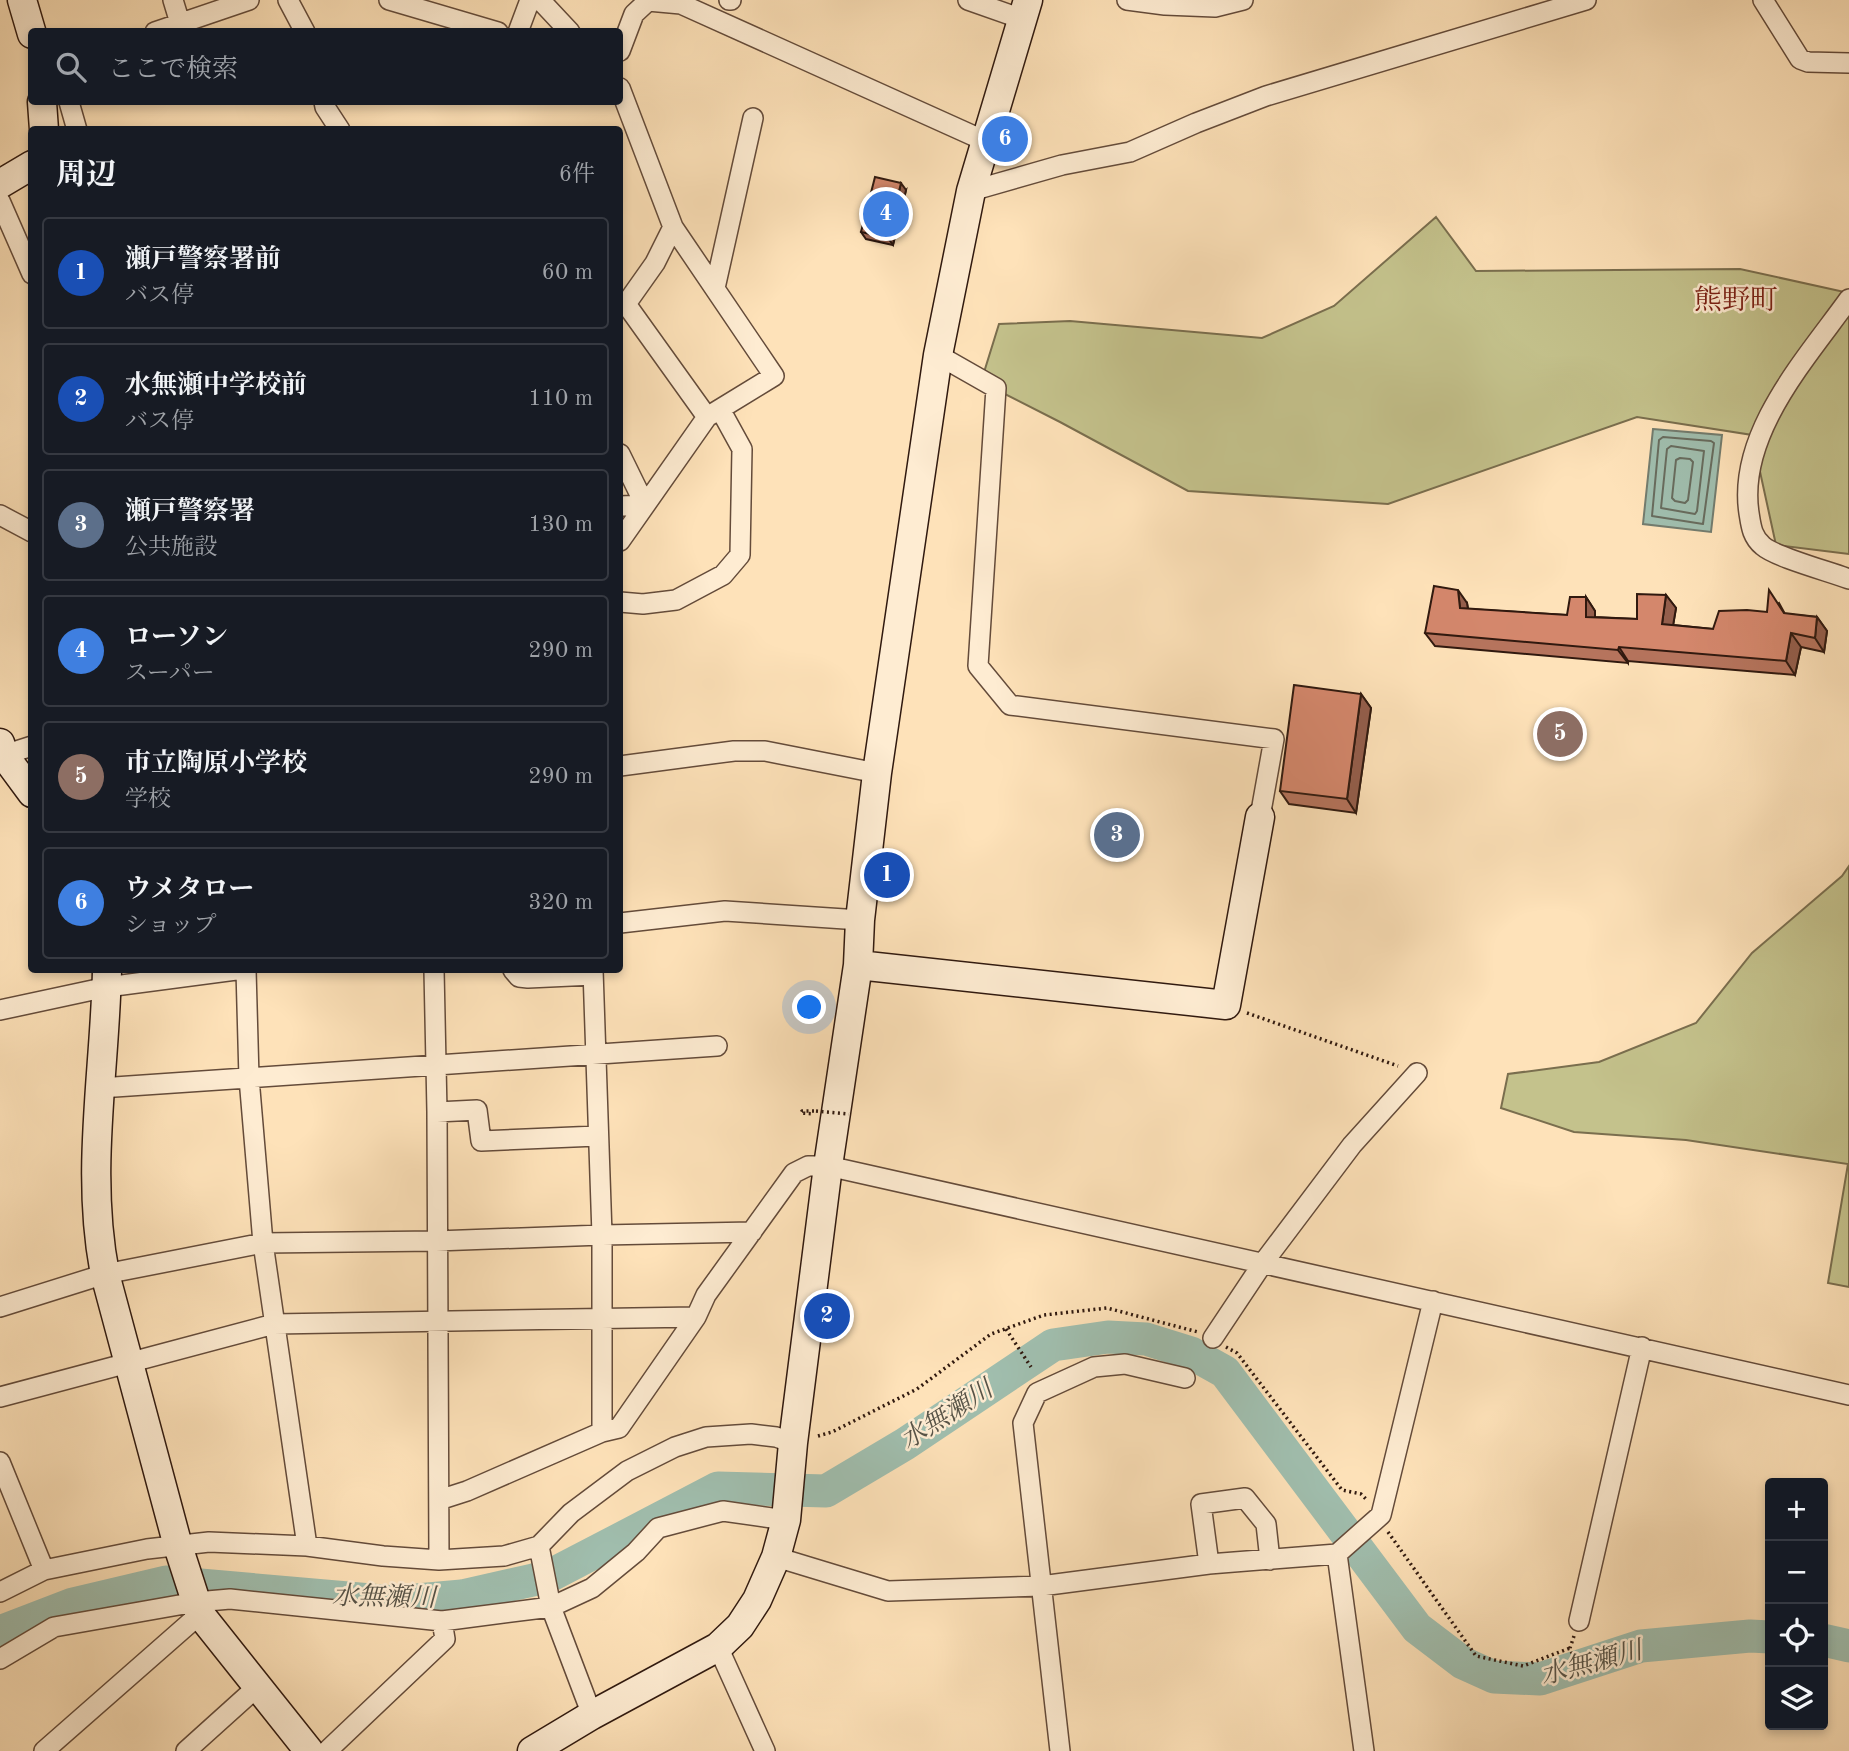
<!DOCTYPE html>
<html lang="ja">
<head>
<meta charset="utf-8">
<style>
	:root { --surface:#171b24; --page:#20242c; --text:#f1f3f6; --muted:#9ea1a6; --line:#363941; --accent:#0b8043 }
	body { margin:0; font-family:"Old Standard TT","Noto Serif JP",serif; background:var(--page); color:var(--text) }
	.controls { position:absolute; right:21px; bottom:21px; display:grid; overflow:hidden; border-radius:7px; box-shadow:0 4px 10px #0003 }
	.controls button { width:63px; height:63px; display:grid; place-items:center; padding:0; border:0; border-bottom:2px solid var(--line); background:var(--surface); color:var(--text); font:35px sans-serif }
	.you { position:absolute; left:810px; top:1008px; width:24px; height:24px; margin:-18px; border:5px solid #fff; border-radius:50%; background:#1a73e8; box-shadow:0 0 0 10px #1a73e833 }
	.badge { display:grid; place-items:center; width:46px; height:46px; border-radius:50%; background:var(--accent); color:#fff; font-size:23px; font-weight:700 }
	.pin { position:absolute; translate:-50% -50%; border:4px solid #fff; box-shadow:0 2px 7px #0006 }
	.list { margin:0; padding:0; list-style:none }
	h2 { display:flex; justify-content:space-between; align-items:center; height:91px; margin:0; padding:0 28px; font-size:30px }
	h2 small { font-size:23px; font-weight:400; color:var(--muted) }
	.list li { display:grid; grid-template-columns:46px 1fr auto; gap:21px; align-items:center; box-sizing:border-box; height:112px; margin:0 14px 14px; padding:0 14px; border:2px solid var(--line); border-radius:7px }
	.list b { display:block; font-size:26px; white-space:nowrap }
	.list p { margin:0; font-size:23px; white-space:nowrap; color:var(--muted) }
	.list em { font-size:23px; font-style:normal; color:var(--muted) }
	.icon { flex:none; width:38px; height:38px; fill:none; stroke:currentColor; stroke-width:2; stroke-linecap:round; stroke-linejoin:round }
	.map { position:relative; flex:none; width:1849px; height:1751px; overflow:hidden }
	.search { position:absolute; background:var(--surface); box-shadow:0 4px 10px #0003; left:28px; top:28px; width:595px; height:77px; display:flex; align-items:center; gap:18px; box-sizing:border-box; padding:0 24px; border-radius:7px; color:var(--muted); font-size:26px }
	.panel { position:absolute; background:var(--surface); box-shadow:0 4px 10px #0003; left:28px; top:126px; width:595px; height:847px; border-radius:7px }
	.map>svg:first-child { display:block }
</style>
</head>
<body>
<div class="map">
<svg width="1849" height="1751" viewBox="0 0 1849 1751">
	<rect width="100%" height="100%" fill="#fee2b9"/>
	<filter id="stains"><feTurbulence type="fractalNoise" baseFrequency=".00286" numOctaves="4"/><feColorMatrix values="0 0 0 0 .2 0 0 0 0 .09 0 0 0 0 .02 0 0 0 .5 -.17"/></filter>
	<radialGradient id="worn" r=".72"><stop offset=".6" stop-color="#630" stop-opacity="0"/><stop offset="1" stop-color="#630" stop-opacity=".3"/></radialGradient>
	<path fill="#c4c28c" stroke="#7a6e4e" stroke-width="2" d="M1436,217L1476,271L1740,269L1849,293V554L1776,545L1752,435L1637,417L1388,504L1188,491L1060,422L981,382L999,324L1070,321L1262,338L1334,306Z
		M1849,866V1287L1828,1283L1848,1164L1686,1140L1574,1132L1501,1108L1508,1074L1599,1062L1696,1023L1752,953L1842,876Z"/>
	<path fill="#a0beae" stroke="#737c6e" stroke-width="2" d="M1653,429L1722,435L1711,532L1643,524Z"/>
	<g fill="none" stroke-linecap="round" stroke-linejoin="round">
		<path stroke="#686c5e" stroke-width="2" d="M1663,437L1711,441L1714,443L1703,524L1652,516L1659,440Z
			M1671,446L1704,451L1697,511L1695,514L1661,508L1667,449Z
			M1680,458L1690,459L1693,462L1688,500L1685,503L1675,501L1672,498L1676,460Z"/>
		<path stroke="#a0beae" stroke-width="33" d="M0,1632L73,1604L166,1582L394,1602L462,1596L533,1580L553,1574L718,1488L826,1491L905,1444L1053,1345L1108,1337L1146,1339L1191,1353L1225,1372L1417,1628L1463,1663L1494,1677L1540,1679L1641,1646L1750,1636L1770,1637
			M1823,1640L1849,1646"/>
		<g stroke="#644b3a" stroke-width="22">
			<path id="street" d="M173,0L180,23
				M288,0L305,32
				M389,0L498,32
				M540,0L570,32
				M729,0H731
				M968,0L1022,19
				M1127,0L1165,5L1215,7L1243,0
				M1763,0L1800,59L1808,62L1849,63
				M155,32L249,0
				M518,32L530,0
				M620,51L634,14L648,1L681,4L985,141
				M620,88L673,227L774,376L707,417L620,541
				M69,102L77,130
				M324,102L325,107L340,130
				M971,191L1062,165L1130,152L1196,123L1266,96L1586,0
				M0,201L32,274
				M715,288L753,118
				M1849,299C1806,359 1737,434 1749,513C1751,526 1752,537 1763,546C1775,557 1831,572 1849,579
				M626,304L707,417
				M620,306L626,304L655,263L673,227
				M938,355L996,388L978,666L1010,705L1274,739L1260,817
				M620,454L645,505
				M620,506L645,505
				M0,515L32,532
				M620,602L643,604L676,600L723,575L740,555L742,449L720,409
				M4,755L32,746
				M620,766L734,751H765L877,773
				M620,923L725,911L860,920
				M434,970L437,1112L439,1560
				M513,970L519,977L528,978L593,975
				M0,1010L107,987L236,970
				M100,1088L717,1046
				M437,1112L477,1110L481,1141L597,1136
				M0,1307L105,1274L263,1243L249,1078L246,970
				M1213,1338L1263,1263L1352,1145L1417,1073
				M0,1397L274,1324L696,1317L706,1295L794,1173L808,1166H828L1849,1395
				M602,1432L619,1428L696,1317
				M0,1462L44,1570
				M439,1500L467,1491L602,1432V1235L752,1232
				M307,1546L263,1243L436,1241L602,1235L593,970
				M539,1546L551,1607L592,1715
				M1337,1554L1364,1751
				M776,1557L888,1591L1041,1586L1209,1564L1337,1554L1381,1515L1433,1301
				M1209,1564L1201,1504L1245,1498L1266,1524L1270,1560
				M0,1592L44,1570L147,1549L209,1542L307,1546L383,1556L439,1560L504,1556L539,1546L571,1513L627,1471L675,1447L706,1437L751,1434L776,1437L793,1443
				M1579,1621L1642,1347
				M718,1647L765,1751
				M0,1659L54,1627L196,1602L230,1599L442,1621L551,1607L592,1588L636,1552L658,1528L723,1511L786,1520
				M44,1751L200,1614
				M186,1751L257,1687
				M327,1751L445,1639L442,1621
				M1060,1751L1023,1423L1037,1393L1094,1367L1125,1364L1185,1378"/>
		</g>
		<g stroke="#30190f" stroke-width="31">
			<path id="secondary" d="M22,0L32,34
				M42,102L44,130
				M0,184L32,165
				M0,743L4,755L32,793
				M858,965L1226,1005L1260,817
				M107,970C105,1071 85,1173 105,1274L178,1546L200,1614L309,1751
				M532,1751L592,1715L718,1647L740,1626L757,1600L776,1557L786,1520L793,1443L828,1166L858,965L860,920L877,773L938,355L971,191L1028,0"/>
		</g>
		<path stroke="#30190f" stroke-width="3.5" stroke-dasharray="2 3.5" stroke-linecap="butt" d="M1247,1013L1398,1066
			M814,1111H802L801,1113L814,1114
			M1006,1329L1031,1367
			M1226,1347L1237,1353L1342,1490L1361,1494L1367,1500
			M818,1436L832,1432L917,1389L991,1334L1044,1315L1107,1308L1198,1332
			M1388,1532L1476,1656L1523,1666L1570,1648
			M1574,1636L1570,1648L1581,1675"/>
		<use href="#street" stroke="#feecd2" stroke-width="19"/>
		<use href="#secondary" stroke="#feecd2" stroke-width="28"/>
		<path stroke="#30190f" stroke-width="3.5" stroke-dasharray="2 3.5" stroke-linecap="butt" d="M816,1111L849,1114"/>
	</g>
	<path fill="#b6745d" stroke="#30190f" stroke-width="2" d="M906,190L893,245L866,239L861,232Z
		M1666,595L1676,608L1673,625L1713,629L1767,612L1779,603L1785,614L1817,617L1827,631L1824,652L1801,647L1795,675L1628,661V663L1435,646L1425,633L1467,603L1468,609L1567,615L1586,597L1595,611V617L1637,619Z
		M1361,694L1371,708L1356,813L1289,804L1280,791Z"/>
	<path fill="#945e4c" stroke="#30190f" stroke-width="2" d="M901,183L906,190L893,245L888,238Z
		M1458,590L1467,603L1470,622L1460,608Z
		M1666,595L1676,608L1671,638L1662,624Z
		M1586,597L1595,611V630L1586,617Z
		M1817,617L1827,631L1824,652L1815,638Z
		M1791,633L1801,647L1795,675L1786,661Z
		M1619,647L1628,661V663L1618,650Z
		M1361,694L1371,708L1356,813L1347,799Z"/>
	<path fill="#d4876c" stroke="#30190f" stroke-width="2" d="M875,177L901,183L888,238L861,232Z
		M1434,586L1458,590L1460,608L1567,615L1570,597H1586V617L1637,619V594L1666,595L1662,624L1713,629L1719,611L1747,610L1767,612L1769,590L1784,613L1817,617L1815,638L1791,633L1786,661L1619,647L1618,650L1425,633Z
		M1294,685L1361,694L1347,799L1280,791Z"/>
	<g text-anchor="middle" stroke-width="5" stroke-linejoin="round" paint-order="stroke">
		<g font-size="26" font-style="italic" fill="#575347" stroke="#feecd2">
			<text transform="translate(946 1414) rotate(-33)" y="9">水無瀬川</text>
			<text transform="translate(384 1596) rotate(1)" y="9">水無瀬川</text>
			<text transform="translate(1591 1662) rotate(-15)" y="9">水無瀬川</text>
		</g>
		<g font-size="28" fill="#7a1f14" stroke="#feecd2">
			<text x="1736" y="309">熊野町</text>
		</g>
	</g>
	<rect width="100%" height="100%" filter="url(#stains)"/>
	<rect width="100%" height="100%" fill="url(#worn)"/>
</svg>
<div class="controls">
<button>+</button>
<button>−</button>
<button><svg class="icon" aria-label="locate" viewBox="0 0 24 24"><circle cx="12" cy="12" r="6"/><path d="M12 2v4M12 18v4M2 12h4M18 12h4"/></svg></button>
<button><svg class="icon" aria-label="layers" viewBox="0 0 24 24"><path d="M12 4l9 5-9 5-9-5zM3 14l9 5 9-5"/></svg></button>
</div>
<div class="you"></div>
<div class="pin badge" style="left:887px;top:875px;background:#1a4fb4">1</div>
<div class="pin badge" style="left:827px;top:1316px;background:#1a4fb4">2</div>
<div class="pin badge" style="left:1117px;top:835px;background:#5c6f8a">3</div>
<div class="pin badge" style="left:886px;top:214px;background:#3f7fe0">4</div>
<div class="pin badge" style="left:1560px;top:734px;background:#8d6e63">5</div>
<div class="pin badge" style="left:1005px;top:139px;background:#3f7fe0">6</div>
<div class="search"><svg class="icon" aria-label="search" viewBox="0 0 24 24"><circle cx="10" cy="10" r="6"/><path d="M15 15l6 6"/></svg>ここで検索</div>
<section class="panel">
<h2>周辺<small>6件</small></h2>
<ul class="list">
<li><span class="badge" style="background:#1a4fb4">1</span><div><b>瀬戸警察署前</b><p>バス停</p></div><em>60 m</em></li>
<li><span class="badge" style="background:#1a4fb4">2</span><div><b>水無瀬中学校前</b><p>バス停</p></div><em>110 m</em></li>
<li><span class="badge" style="background:#5c6f8a">3</span><div><b>瀬戸警察署</b><p>公共施設</p></div><em>130 m</em></li>
<li><span class="badge" style="background:#3f7fe0">4</span><div><b>ローソン</b><p>スーパー</p></div><em>290 m</em></li>
<li><span class="badge" style="background:#8d6e63">5</span><div><b>市立陶原小学校</b><p>学校</p></div><em>290 m</em></li>
<li><span class="badge" style="background:#3f7fe0">6</span><div><b>ウメタロー</b><p>ショップ</p></div><em>320 m</em></li>
</ul>
</section>
</div>
</body>
</html>
